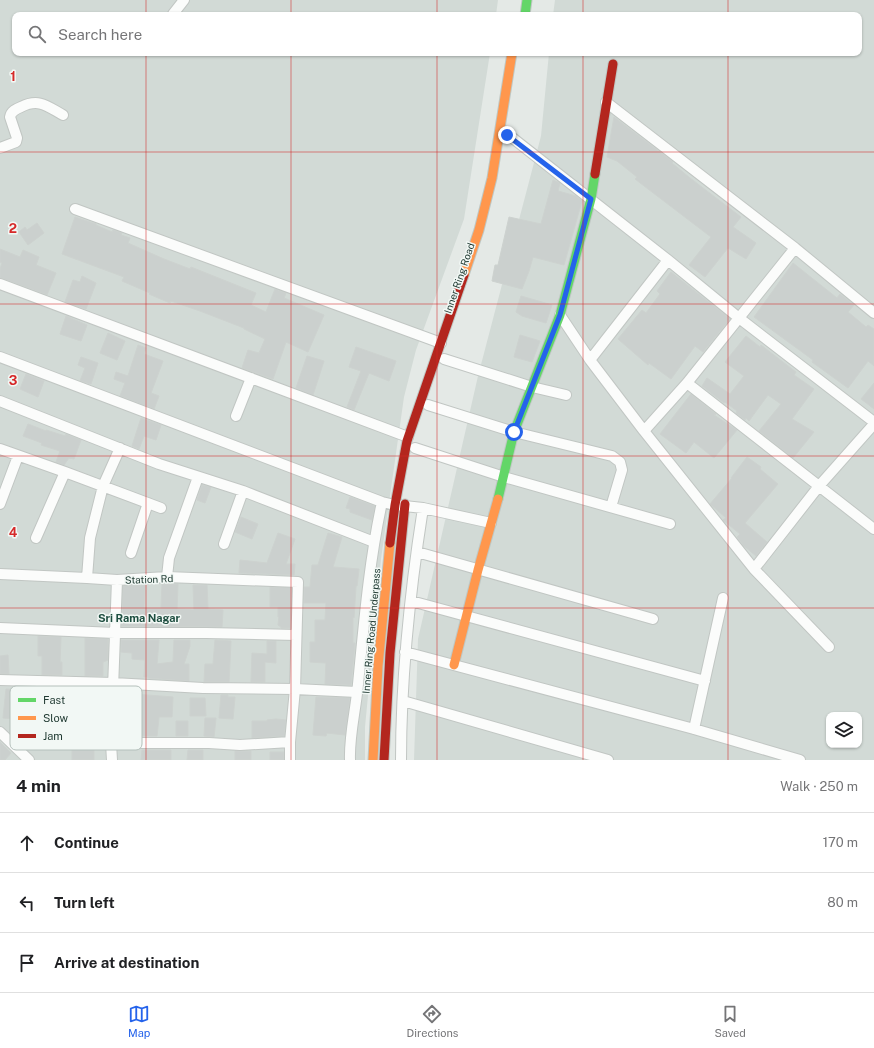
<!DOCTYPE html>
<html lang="en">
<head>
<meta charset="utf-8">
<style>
	:root { --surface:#fff; --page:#f6f6f6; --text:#202124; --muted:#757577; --line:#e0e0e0; --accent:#2563eb }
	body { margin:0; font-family:"Public Sans",sans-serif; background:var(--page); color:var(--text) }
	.controls { position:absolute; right:12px; bottom:12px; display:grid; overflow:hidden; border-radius:8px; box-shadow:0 1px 3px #0004 }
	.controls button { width:36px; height:36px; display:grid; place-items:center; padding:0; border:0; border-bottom:1px solid var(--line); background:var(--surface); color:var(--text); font:20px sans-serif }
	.stop { position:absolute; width:12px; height:12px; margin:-9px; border:3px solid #2563eb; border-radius:50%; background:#fff }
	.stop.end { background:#2563eb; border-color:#fff; box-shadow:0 1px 4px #0008 }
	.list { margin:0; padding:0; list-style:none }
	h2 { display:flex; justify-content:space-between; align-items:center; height:52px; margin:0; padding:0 16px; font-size:17px }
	h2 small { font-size:13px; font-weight:400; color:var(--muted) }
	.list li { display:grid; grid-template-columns:26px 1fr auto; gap:12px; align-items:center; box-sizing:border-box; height:60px; padding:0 16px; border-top:1px solid var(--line) }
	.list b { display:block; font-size:15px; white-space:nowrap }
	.list em { font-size:13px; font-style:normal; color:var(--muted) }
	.icon { flex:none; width:22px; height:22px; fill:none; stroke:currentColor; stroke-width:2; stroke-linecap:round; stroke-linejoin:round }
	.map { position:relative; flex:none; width:874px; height:760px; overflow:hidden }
	.search { position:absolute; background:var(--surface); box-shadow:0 1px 3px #0004; left:12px; right:12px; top:12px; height:44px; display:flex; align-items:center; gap:10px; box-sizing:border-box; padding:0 14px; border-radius:8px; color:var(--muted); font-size:15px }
	.sheet { height:232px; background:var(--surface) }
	nav { display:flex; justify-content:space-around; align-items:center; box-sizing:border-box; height:56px; border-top:1px solid var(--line); background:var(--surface); font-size:11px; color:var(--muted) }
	nav a { display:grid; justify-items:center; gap:2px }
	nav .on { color:var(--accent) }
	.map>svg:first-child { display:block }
</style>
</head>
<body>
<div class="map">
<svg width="874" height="760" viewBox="0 0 874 760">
	<rect width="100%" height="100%" fill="#e4e9e6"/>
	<path fill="#d2dad6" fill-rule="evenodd" d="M0,0H498L496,15H15V53H490L464,219L416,350L404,397L381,559L365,727V760H0Z
		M555,0H874V760H414L418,639L478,376L541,136L549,53H859V15H553ZM829,715H859V745H829Z"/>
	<path fill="#cbd0ce" stroke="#cdd2cf" d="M614,117L673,162L672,163L690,178L741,217L733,227L756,243L746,259L728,248L705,277L689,265L711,237L635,179L637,177L617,161L607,157Z
		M553,180L560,183L558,191L576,196L582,201L564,265L533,257L529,271L522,289L492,281L495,265H498L509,217L541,224Z
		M75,217L96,224V225L112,232L113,230L122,233L121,235L130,238L128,243L164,259L190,269L191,267L256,293L251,305L266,312L275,289L286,293L284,298L324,315L308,352L286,342L273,379L242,368L248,350L259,353L265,339L244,329V328L200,311L171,301L170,303L149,294L150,293L122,281L124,277L62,254Z
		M37,223L44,233L28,245L19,232L25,227L27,230Z
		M0,249L20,257L23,250L39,257L36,265L56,273L47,295L0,278V269L2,263L0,262Z
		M793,263L837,298L840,294L854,305L848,312L866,327L868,325L874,329V366L868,361L848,388L812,362L813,360L754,317Z
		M671,272L730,319L703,352L695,346L671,379L649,363L648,365L618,339L642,310L646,313L660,294L657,291Z
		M82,276L96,283L86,309L65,302L73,280L80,282Z
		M521,296L552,305L546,323L522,316L516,312Z
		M66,316L87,325L81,341L60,334Z
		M108,333L125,341L117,360L100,353Z
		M520,335L540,341L532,362L514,357Z
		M746,336L760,347L761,345L796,372L794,375L814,389L792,419L814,432L793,458L759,431L781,404L768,395L749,421L746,418L745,420L736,413L737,411L725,402L724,403L702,386L707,378L730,394L744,376L725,362Z
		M138,345L146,348L144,354L163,361L151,393L159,396L154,409L120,396L125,383L114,379L116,372L128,376Z
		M356,347L396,361L389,381L369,373L354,410L347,407L361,371L349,367Z
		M307,356L324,361L313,395L296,388Z
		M81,357L98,363L91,384L80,381L85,368L78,365Z
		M26,374L44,381L38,397L20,389Z
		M874,383V409L861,399Z
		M691,394L716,414L714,415L737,430L714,458L694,442L686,453L660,434Z
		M141,418L161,425L156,440L144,436L139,449L132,446Z
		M28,424L46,431V430L65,436L66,434L81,440L74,459L69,458L64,465L56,462L60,451L41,445L42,443L23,436Z
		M747,457L761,467L760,469L778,484L745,523L767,542L756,556L744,546L737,537L740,534L723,520L726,518L710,504L732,478H731Z
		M202,485L211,487L205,503L197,500Z
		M350,497L375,506L372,520L350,512V509L346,508Z
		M241,517L258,524L252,539L235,532Z
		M278,533L295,539L286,564H295L294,575L239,573L240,560L267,563Z
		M328,533L342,537L333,567L359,569L357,586H356L354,618L353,617V643H355L351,685L325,684L326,663L310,662V642H315V620H325L326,603H304V587H310L312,565H318Z
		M162,584H178L177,609L194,610L193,585H207L208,609L223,610L222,627L122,626L123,586L145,585L144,608H161Z
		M270,587L291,588L290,628H281V627L278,625L279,617H278V607H270Z
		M38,636L61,637L60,662H62V675H42V656H38Z
		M85,638L108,639V660L103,662V676H85Z
		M121,640H159L157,664L173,662L174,640H190V646L184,664H189V681L148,678V677H144L145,660L132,659V653L121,652Z
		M215,640L231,641L229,682H204L205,664H213Z
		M267,641H276V663L265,662V682H251L252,653L267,654Z
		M8,655L9,674H0V656Z
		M6,689L32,691L29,720L3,718Z
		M121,693L173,697L172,717H159L157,736H119V716Z
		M221,695H228V697H235L233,719L219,718Z
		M316,697L350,698L345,735L327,733L326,736L313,735Z
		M190,698H205L206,716H190Z
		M205,718H216L214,737L204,736Z
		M276,719L286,720L284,736L252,738V721H267V720Z
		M176,721H188V736H176Z
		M0,742L11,753L5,760H0Z
		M72,748H82V749L94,750V760H72Z
		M142,750H171V760H141Z
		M188,750H203V760H187Z
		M235,751H251V760H235Z
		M270,752H284V760H270Z"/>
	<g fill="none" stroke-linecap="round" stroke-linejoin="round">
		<g stroke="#c1c6c3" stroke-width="12">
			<path id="street" d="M173,14L184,0
				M606,102L795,248L874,313
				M501,129L668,260L739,318L874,422
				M0,148L16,142L17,138L10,117C11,111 16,109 21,107C39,98 47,106 63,115
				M75,209L441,343
				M0,284L408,437
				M560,315L590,360L644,431L754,569L829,647
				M0,357L382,502L395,505L423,508L491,523
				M444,359L532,387L566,395
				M590,360L668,260
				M687,383L874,529
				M0,401L159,464L243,491L374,542
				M428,405L514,432L612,456L620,462L622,470L611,507
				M236,416L251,378
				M644,431L687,383L795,248
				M415,448L504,477L670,524
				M0,449L65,472L161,508
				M0,504L18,456
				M36,538L65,472
				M224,544L243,491
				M417,552L653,619
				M131,553L148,503
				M754,569L819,486L874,424
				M0,574L87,578L117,580L167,577L298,582L295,689L290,742V760
				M167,577L169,558L198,477
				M87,578L90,538L103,486L120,448
				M411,601L705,681
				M0,628L115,633H206L296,635
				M405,652L694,729L800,760
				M0,680L113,683L203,688L295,689L357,692
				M403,701L608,760
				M694,729L723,598
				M0,732L29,760
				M59,739L111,743H209L240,745L290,742
				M112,760L111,743L117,580
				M350,760C349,735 356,709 358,684C364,623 369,562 382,502
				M401,760C401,676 410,591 423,508"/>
		</g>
		<g stroke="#bfc7c3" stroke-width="11">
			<path id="fast" d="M525,15L527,0
				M498,499L514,432L560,315L591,199L595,174"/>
		</g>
		<g stroke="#bfc7c3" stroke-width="11">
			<path id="slow" d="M464,275L479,230L492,178L512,53
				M454,665L478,570L498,499
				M373,760L378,666L390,543"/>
		</g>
		<g stroke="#bfc7c3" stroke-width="11">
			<path id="jam" d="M595,174L613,64
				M390,543L395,505L407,441L464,275
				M384,760L390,653L405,504"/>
		</g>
		<use href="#street" stroke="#fbfcfb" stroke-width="10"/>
		<use href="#fast" stroke="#63d668" stroke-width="9"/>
		<use href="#slow" stroke="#ff974d" stroke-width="9"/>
		<use href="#jam" stroke="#b3261e" stroke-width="9"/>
	</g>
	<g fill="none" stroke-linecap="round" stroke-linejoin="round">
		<path stroke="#2563eb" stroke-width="5" d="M507,135L591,199L560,315L514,432"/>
	</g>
	<path fill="none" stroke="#d62828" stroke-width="1" stroke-opacity="0.55" d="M146,0V15M291,0V15M437,0V15M583,0V15M728,0V15M146,53V760M291,53V760M437,53V760M583,53V760M728,53V760M0,152H874M0,304H874M0,456H874M0,608H874"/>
	<g text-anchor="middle" stroke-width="3" stroke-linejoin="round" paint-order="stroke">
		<g font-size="10" fill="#223c34" stroke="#f2f8f5">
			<text transform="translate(459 278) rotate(-71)" y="4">Inner Ring Road</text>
			<text transform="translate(149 579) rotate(-2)" y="4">Station Rd</text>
			<text transform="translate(371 631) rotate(-85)" y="4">Inner Ring Road Underpass</text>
		</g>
		<g font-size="11" font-weight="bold" fill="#1e4e40" stroke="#f2f8f5">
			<text x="139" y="622">Sri Rama Nagar</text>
		</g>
	</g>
	<rect x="10" y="686" width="132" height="64" rx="6" fill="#f2f8f5" stroke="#b4c0bb" stroke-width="1"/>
	<rect x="18" y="698" width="18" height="4" fill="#63d668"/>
	<rect x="18" y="716" width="18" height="4" fill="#ff974d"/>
	<rect x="18" y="734" width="18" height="4" fill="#b3261e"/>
	<g font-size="11" fill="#223c34">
		<text x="43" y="704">Fast</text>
		<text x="43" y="722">Slow</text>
		<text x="43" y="740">Jam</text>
	</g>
	<g font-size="13" text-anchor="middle" font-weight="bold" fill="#d62828" stroke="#f2f8f5" stroke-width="3" stroke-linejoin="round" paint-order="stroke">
		<text x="13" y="81">1</text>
		<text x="13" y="233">2</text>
		<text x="13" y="385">3</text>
		<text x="13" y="537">4</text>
	</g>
</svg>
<div class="controls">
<button><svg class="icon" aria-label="layers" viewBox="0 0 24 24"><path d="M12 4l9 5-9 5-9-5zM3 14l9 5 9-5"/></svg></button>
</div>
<div class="stop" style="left:514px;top:432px"></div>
<div class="stop end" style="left:507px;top:135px"></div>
<div class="search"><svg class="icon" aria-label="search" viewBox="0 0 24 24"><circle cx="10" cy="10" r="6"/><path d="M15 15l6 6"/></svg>Search here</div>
</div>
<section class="sheet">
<h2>4 min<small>Walk · 250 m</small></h2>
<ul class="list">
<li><svg class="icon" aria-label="ahead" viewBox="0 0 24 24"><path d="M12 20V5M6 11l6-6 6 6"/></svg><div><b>Continue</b></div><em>170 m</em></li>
<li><svg class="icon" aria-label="left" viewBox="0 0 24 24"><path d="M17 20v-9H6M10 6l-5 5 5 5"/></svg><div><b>Turn left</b></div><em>80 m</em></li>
<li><svg class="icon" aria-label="arrive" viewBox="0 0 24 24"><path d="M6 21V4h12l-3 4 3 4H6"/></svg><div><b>Arrive at destination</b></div></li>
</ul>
</section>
<nav>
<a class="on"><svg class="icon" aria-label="map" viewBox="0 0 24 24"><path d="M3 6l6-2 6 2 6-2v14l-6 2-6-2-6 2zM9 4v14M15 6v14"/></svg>Map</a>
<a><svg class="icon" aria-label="directions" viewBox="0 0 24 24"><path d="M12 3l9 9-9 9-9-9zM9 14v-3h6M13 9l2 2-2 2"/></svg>Directions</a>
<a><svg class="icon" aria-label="saved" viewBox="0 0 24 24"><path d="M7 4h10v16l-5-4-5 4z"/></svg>Saved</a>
</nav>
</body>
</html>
